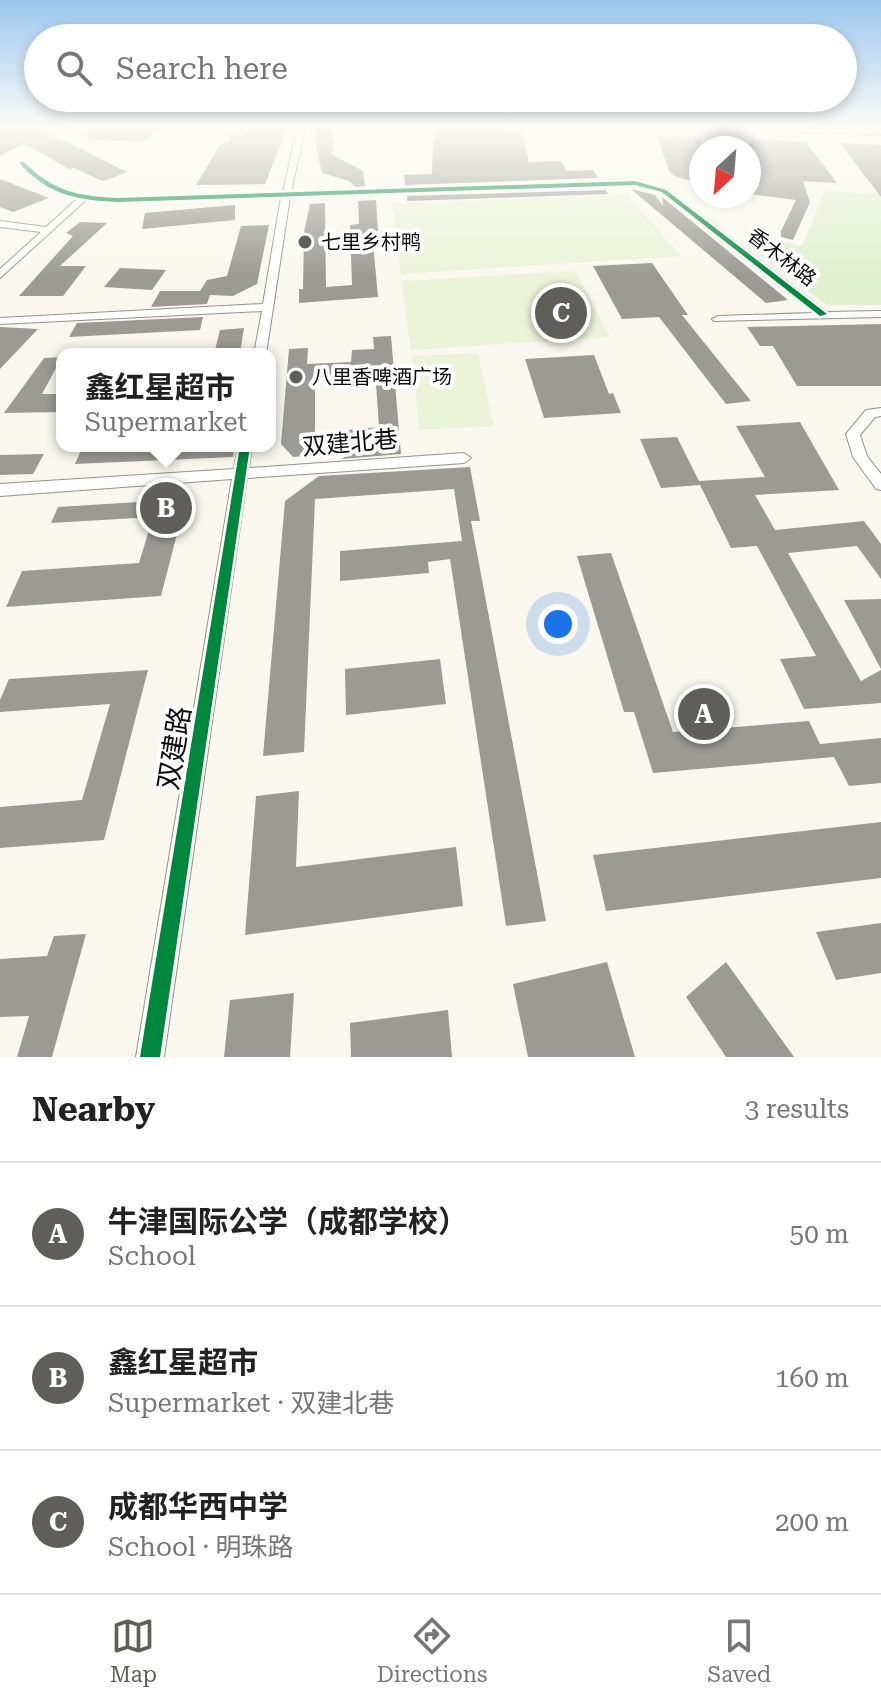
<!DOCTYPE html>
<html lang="en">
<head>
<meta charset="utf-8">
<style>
	:root { --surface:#fff; --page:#f6f6f6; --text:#222; --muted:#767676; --line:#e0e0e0; --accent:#5f5e5a }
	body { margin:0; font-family:"Roboto Serif","Noto Sans SC",serif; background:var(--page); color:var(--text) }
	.compass { position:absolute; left:689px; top:136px; width:72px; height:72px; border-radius:50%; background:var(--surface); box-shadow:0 4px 12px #0003; rotate:206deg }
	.you { position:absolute; left:558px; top:624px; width:28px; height:28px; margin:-20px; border:6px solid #fff; border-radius:50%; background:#1a73e8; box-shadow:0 0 0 12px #1a73e833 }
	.badge { display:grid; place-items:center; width:52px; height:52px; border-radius:50%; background:var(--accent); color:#fff; font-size:26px; font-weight:700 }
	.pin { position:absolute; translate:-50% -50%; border:4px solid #fff; box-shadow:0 2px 8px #0006 }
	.popup { position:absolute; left:56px; top:348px; width:220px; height:104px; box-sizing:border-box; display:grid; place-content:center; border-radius:16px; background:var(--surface); filter:drop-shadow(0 2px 6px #0005); font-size:26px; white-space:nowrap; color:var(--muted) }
	.popup b { font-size:30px; color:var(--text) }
	.popup::after { content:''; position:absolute; left:50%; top:100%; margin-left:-16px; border:16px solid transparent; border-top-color:var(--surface) }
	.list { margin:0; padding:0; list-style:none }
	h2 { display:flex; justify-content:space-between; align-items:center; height:104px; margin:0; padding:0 32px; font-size:34px }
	h2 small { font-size:26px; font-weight:400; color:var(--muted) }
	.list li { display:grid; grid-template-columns:52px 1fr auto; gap:24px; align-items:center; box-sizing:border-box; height:144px; padding:0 32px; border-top:2px solid var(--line) }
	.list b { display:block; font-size:30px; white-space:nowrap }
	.list p { margin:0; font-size:26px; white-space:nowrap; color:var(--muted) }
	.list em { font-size:26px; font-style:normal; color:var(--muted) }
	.icon { flex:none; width:44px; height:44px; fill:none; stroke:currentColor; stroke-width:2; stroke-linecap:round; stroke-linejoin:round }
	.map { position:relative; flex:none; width:881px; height:1057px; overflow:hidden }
	.search { position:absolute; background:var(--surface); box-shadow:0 4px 12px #0003; left:24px; right:24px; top:24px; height:88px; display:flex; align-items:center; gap:20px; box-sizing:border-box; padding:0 28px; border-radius:44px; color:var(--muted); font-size:30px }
	.sheet { height:536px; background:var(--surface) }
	nav { display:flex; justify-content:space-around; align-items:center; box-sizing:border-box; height:112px; border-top:2px solid var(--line); background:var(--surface); font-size:22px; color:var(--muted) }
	nav a { display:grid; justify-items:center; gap:4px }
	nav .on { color:var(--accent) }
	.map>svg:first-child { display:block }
</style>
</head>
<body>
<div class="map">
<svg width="881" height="1057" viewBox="0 0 881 1057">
	<rect width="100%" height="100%" fill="#faf8ee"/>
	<path fill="#e1f0ce" d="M825,191L881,194V305H827L745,245L757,235L802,246Z"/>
	<path fill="#ebf4d8" d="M627,195L681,256L401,274L392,203Z
		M575,271L610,337L411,350L401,281Z
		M478,353L494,426L419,430L412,356Z"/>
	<path fill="#9c9a95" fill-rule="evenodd" d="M0,128H39L127,172L103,181L73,168L69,169L24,143L0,156Z
		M87,128H160L143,142L86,139Z
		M251,128H283L284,136L265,184L196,185L220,145L230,141L229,135H243Z
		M317,128H333V152L329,153L363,171L365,186L356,187L349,181L322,173L316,146Z
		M437,128L522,131L529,162L561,161L567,171L593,170L598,178L405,185L404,175L432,174L433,141Z
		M657,136L701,137V183L676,177L669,171Z
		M749,139L806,142L837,183L803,181L810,202L793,240L781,237V231L796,200L749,194V184L759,185L749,164Z
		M840,143L881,145V197Z
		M0,179L49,198L13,212L0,207Z
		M631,189L655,195L663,206L662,197L788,300L766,303Z
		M606,190L608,194L407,201V196Z
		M376,200L378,231L372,232L378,297L299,303V289H303L304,232L310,204L325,203L326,287L352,285L350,225L359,224L358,201Z
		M235,205V220L142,229L145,213Z
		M80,222L107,223L60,266H86L63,296H19L73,236L66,233Z
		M269,225L257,284L233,296L210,295L207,304L151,307L160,291H200L207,280L227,276L241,226Z
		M652,263L688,315H682L751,401L726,404L659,317L622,319L593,266Z
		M120,268L166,270L152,290L104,287Z
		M203,317L200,330L69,337L77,323Z
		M881,324V386H797L773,346H760L747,327Z
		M0,327L38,329L0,369Z
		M244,328L240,354H214L220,330Z
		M391,336L401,454L342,459L350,452L293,457L281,444L289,349L308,348L307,364L351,362L352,350L374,349L373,337ZM343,375L342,386L376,384L379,427L315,433V376Z
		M594,355L609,394L613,393L621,413L544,418L525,359Z
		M62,357L42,394H62V412L4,413L44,358Z
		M800,422L839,490L755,495L775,530L864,521L881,544V579L857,546L788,553L861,681L881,670V703L804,709L780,659L816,656L757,546L731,548L700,485L661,488L640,439L677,437L699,481L765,477L736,426Z
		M83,446H234V450L233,457L75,464Z
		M44,454L33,474L0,475V455Z
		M470,467L480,521H471L546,921L506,926L450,559L428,562L429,573L340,581V551L462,541L454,489L315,499L304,752L263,756L285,501L319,476Z
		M186,499L161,596L6,607L22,571L139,563L153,517L51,523L58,507Z
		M611,553L673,732L809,721L820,744L881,738V783L849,786L834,757L653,773L634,712H624L577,556Z
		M881,599V669L844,600Z
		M440,659L446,704L346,715L345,669Z
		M148,670L104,840L0,848V807L82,800L110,704L0,712V700L9,679Z
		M299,791L296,867L456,847L463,906L245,935L256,796Z
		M881,822V878L606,911L593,855Z
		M881,923V973L836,980L816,932Z
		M86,934L52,1057H17L29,1016L0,1017V959L47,956L54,936Z
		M607,962L635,1057H528L513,984Z
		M726,962L794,1057H726L686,997Z
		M294,993L290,1057H224L230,1000Z
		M448,1010L452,1057H351L350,1023Z"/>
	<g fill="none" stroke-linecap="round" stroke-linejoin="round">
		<g stroke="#93928d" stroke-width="2">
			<path id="minor" d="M297,128H305L291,192L635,180L667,189L827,312L881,311V317L714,321L712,319L718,316L814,313L661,193L635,186L290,197L266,354H254L262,311L0,324V318L263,304L281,197L117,203L86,200L0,278V269L41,232L0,227V221L46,227L77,199C53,193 36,183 19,165L22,161L57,186L89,195L117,197L283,192Z
				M881,408V416L875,417L860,435L867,456L881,474V490L876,489L853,457L846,434L866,410Z
				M238,446H252L249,468L464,453L471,458L464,463L247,478L164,1057H136L232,479L0,496V484L234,469Z"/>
		</g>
		<g stroke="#807f7a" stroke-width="2">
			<path id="major" d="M775,128L881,129V135L779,131Z"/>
		</g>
		<use href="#minor" fill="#fefefc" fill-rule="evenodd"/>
		<use href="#major" fill="#ece8d7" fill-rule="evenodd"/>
		<g stroke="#fff" stroke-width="5">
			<path id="cycleway" d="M20,162H24C53,191 77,196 117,198L635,181L666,190L827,314L820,316L662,192L635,185L117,202C76,200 49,195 20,164Z
				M240,446H250L160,1057H140Z"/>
		</g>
		<use href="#cycleway" fill="#00873e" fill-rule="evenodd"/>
	</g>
	<linearGradient id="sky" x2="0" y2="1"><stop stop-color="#9ac6ed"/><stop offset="0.46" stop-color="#fdfcf7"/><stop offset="1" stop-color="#fdfcf7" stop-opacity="0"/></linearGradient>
	<rect width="881" height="276" fill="url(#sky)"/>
	<g fill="#5f5e5a" stroke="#fff" stroke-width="3">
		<circle cx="305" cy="242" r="8"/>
		<circle cx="296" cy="377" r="8"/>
	</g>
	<g text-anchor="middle" stroke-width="8" stroke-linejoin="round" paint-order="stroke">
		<g font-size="20" fill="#0b0b0b" stroke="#fff" text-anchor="start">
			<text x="321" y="249">七里乡村鸭</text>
			<text x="312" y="384">八里香啤酒广场</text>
		</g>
		<g font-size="20" fill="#0b0b0b" stroke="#fff">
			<text transform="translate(782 257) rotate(38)" y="7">香木林路</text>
		</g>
		<g font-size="24" fill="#0b0b0b" stroke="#fff">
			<text transform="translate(350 443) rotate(-5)" y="8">双建北巷</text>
		</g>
		<g font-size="28" fill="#0b0b0b" stroke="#fff">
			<text transform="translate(174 748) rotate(-81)" y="10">双建路</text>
		</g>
	</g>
</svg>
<svg class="compass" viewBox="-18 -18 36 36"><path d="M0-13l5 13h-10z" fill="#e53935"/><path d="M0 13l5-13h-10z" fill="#767676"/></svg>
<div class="you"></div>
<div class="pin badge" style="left:704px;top:714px">A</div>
<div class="pin badge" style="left:166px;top:508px">B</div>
<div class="popup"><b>鑫红星超市</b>Supermarket</div>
<div class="pin badge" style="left:561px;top:313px">C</div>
<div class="search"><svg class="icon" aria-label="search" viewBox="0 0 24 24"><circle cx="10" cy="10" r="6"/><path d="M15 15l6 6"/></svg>Search here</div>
</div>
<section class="sheet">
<h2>Nearby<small>3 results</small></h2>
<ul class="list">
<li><span class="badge">A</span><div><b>牛津国际公学（成都学校）</b><p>School</p></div><em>50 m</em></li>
<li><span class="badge">B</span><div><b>鑫红星超市</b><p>Supermarket · 双建北巷</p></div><em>160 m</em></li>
<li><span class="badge">C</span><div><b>成都华西中学</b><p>School · 明珠路</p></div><em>200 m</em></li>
</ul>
</section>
<nav>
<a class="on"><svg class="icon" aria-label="map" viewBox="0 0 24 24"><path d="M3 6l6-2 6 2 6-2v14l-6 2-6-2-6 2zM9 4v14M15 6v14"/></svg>Map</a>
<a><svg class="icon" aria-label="directions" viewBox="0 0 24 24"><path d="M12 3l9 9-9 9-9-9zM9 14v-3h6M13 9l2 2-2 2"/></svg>Directions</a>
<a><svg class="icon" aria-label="saved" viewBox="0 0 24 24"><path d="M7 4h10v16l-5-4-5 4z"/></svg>Saved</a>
</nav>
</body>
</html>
